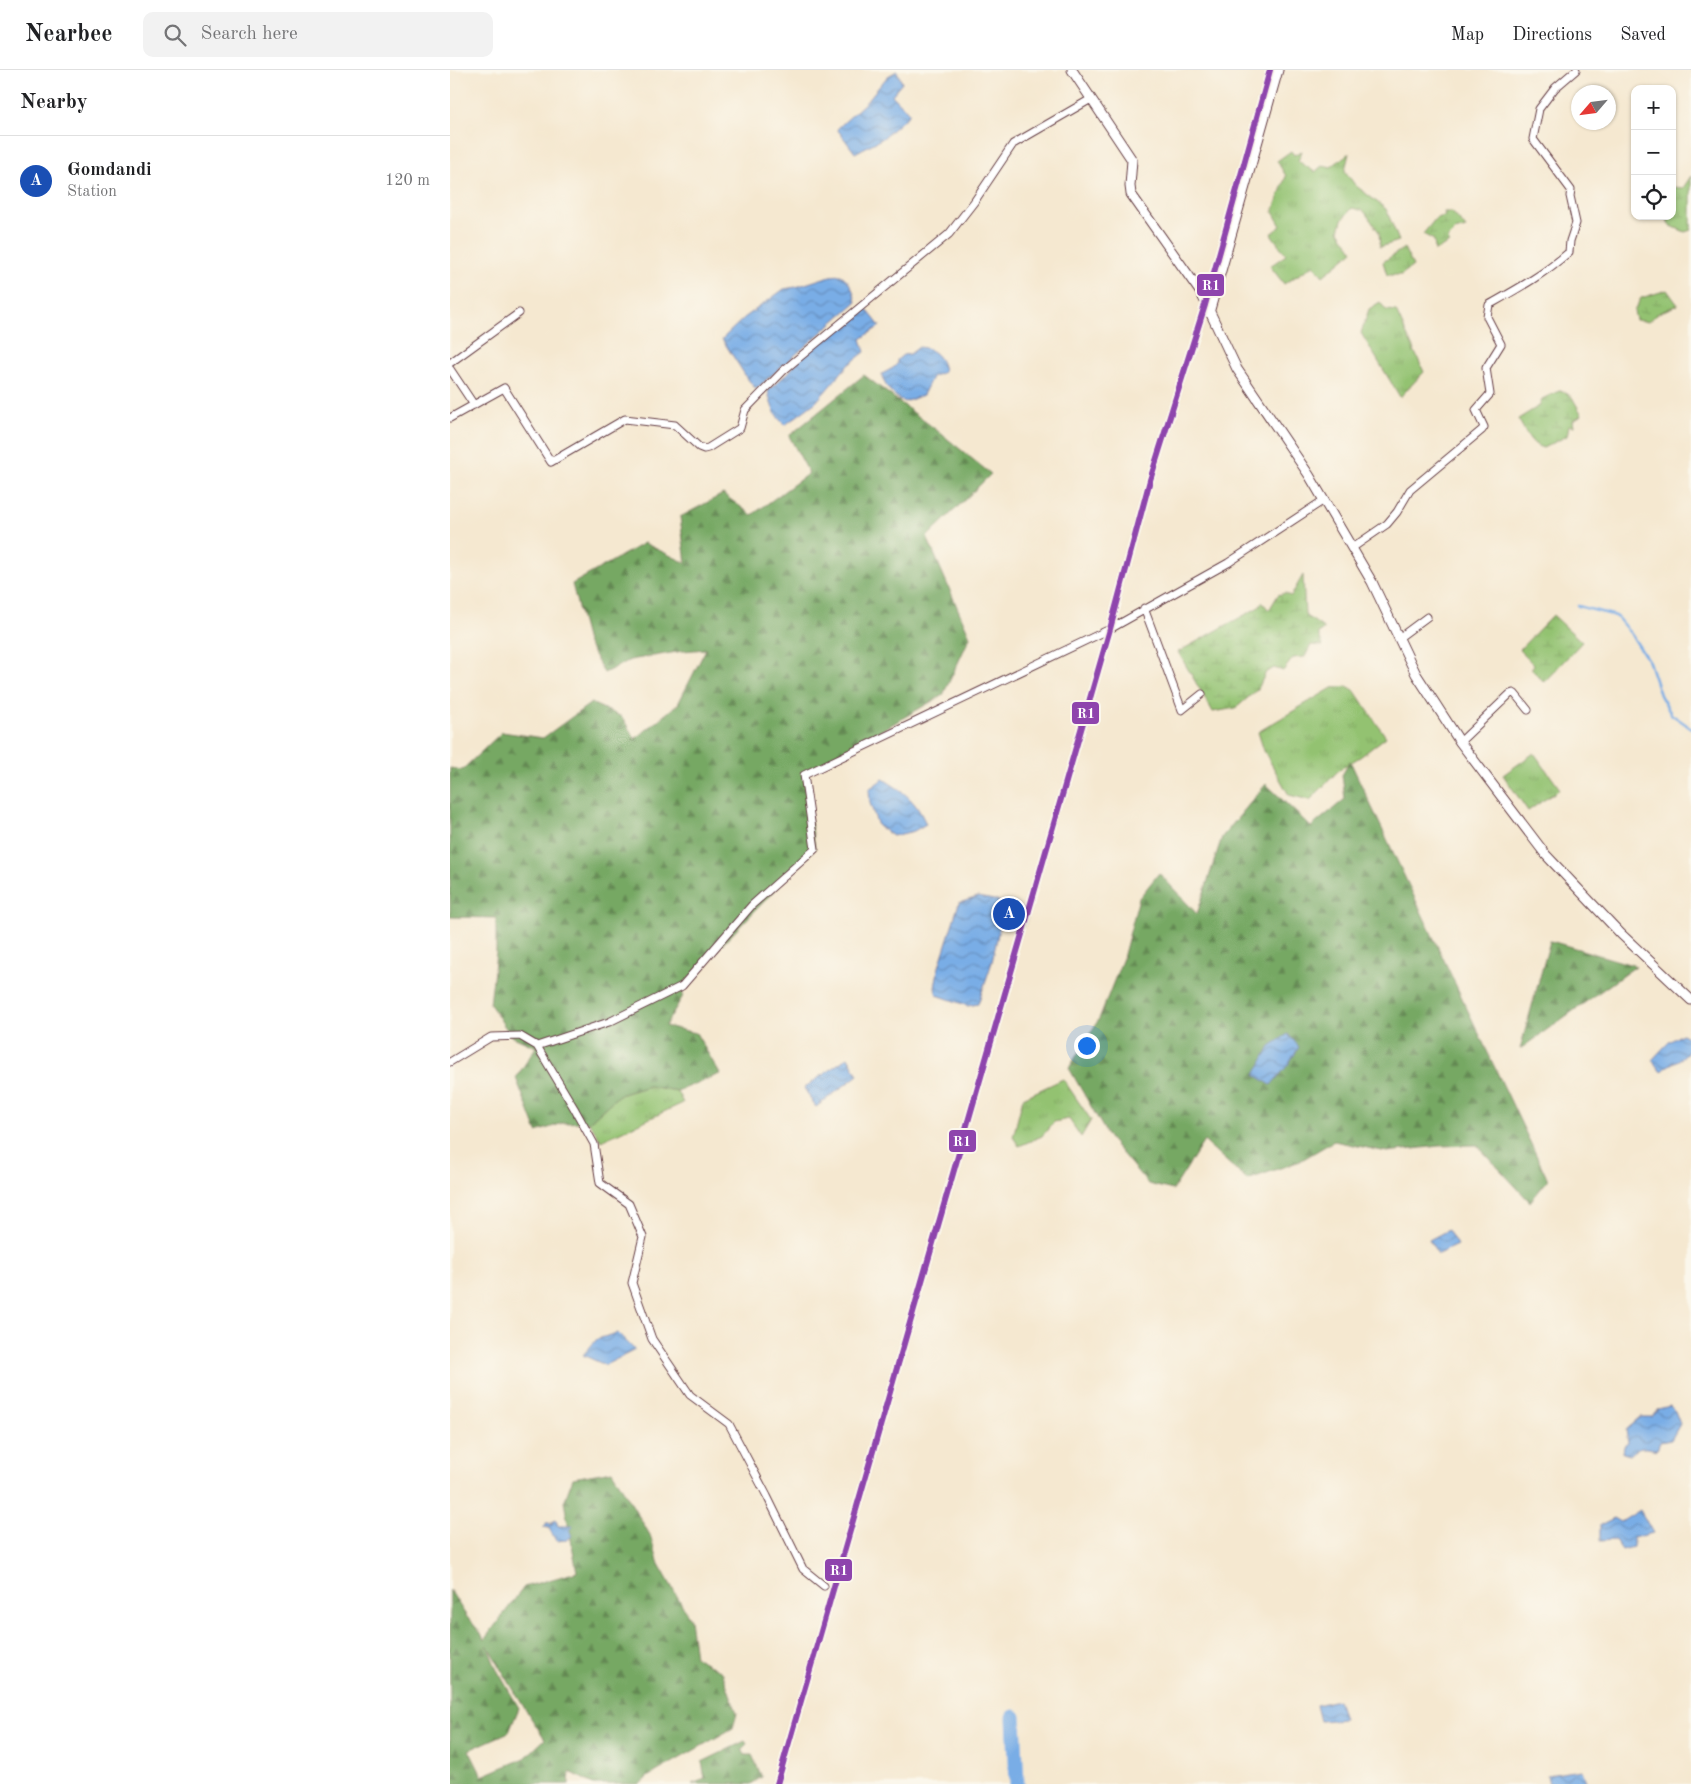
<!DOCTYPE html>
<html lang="en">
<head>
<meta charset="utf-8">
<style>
	:root { --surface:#fff; --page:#f2f2f2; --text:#202124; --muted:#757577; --line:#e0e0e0; --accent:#7c3aed }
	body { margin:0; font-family:"Old Standard TT",serif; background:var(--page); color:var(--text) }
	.controls { position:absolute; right:15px; top:15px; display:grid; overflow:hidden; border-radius:10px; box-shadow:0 1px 4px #0004 }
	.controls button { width:45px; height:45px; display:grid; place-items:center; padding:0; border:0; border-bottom:1px solid var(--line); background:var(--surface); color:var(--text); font:25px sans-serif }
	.compass { position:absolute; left:1121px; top:15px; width:45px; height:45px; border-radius:50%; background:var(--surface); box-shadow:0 1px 4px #0004; rotate:242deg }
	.you { position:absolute; left:636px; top:975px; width:18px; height:18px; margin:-12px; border:4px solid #fff; border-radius:50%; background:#1a73e8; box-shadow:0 0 0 8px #1a73e833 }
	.badge { display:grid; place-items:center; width:32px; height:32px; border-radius:50%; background:var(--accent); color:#fff; font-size:16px; font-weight:700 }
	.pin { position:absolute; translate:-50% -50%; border:2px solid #fff; box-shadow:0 1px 5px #0006 }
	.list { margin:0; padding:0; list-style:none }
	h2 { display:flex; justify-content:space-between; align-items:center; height:65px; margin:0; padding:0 20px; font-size:21px }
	h2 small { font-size:16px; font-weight:400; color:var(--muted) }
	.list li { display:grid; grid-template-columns:32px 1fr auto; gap:15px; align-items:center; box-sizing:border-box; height:90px; padding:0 20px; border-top:1px solid var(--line) }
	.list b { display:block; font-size:19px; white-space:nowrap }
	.list p { margin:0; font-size:16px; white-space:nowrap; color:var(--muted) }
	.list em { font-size:16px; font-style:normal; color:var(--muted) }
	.icon { flex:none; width:28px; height:28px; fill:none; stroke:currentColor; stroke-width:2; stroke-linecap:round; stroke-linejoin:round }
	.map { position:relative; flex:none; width:1241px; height:1714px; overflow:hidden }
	header { display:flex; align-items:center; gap:30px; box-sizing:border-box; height:70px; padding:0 25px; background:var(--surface); border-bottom:1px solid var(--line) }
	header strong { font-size:24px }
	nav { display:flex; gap:28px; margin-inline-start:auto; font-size:18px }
	.search { width:350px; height:45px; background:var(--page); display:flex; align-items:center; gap:12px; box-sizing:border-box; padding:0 18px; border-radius:10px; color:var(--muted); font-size:19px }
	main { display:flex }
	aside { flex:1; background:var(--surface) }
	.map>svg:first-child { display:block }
</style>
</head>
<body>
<header>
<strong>Nearbee</strong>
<div class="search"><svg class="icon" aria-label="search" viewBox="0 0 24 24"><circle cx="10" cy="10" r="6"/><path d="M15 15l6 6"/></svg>Search here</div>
<nav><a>Map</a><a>Directions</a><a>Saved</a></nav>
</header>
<main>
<aside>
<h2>Nearby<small></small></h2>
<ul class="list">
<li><span class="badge" style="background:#1a4fb4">A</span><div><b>Gomdandi</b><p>Station</p></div><em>120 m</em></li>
</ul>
</aside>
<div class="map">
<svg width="1241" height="1714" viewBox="0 0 1241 1714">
	<defs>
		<pattern id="grass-tufts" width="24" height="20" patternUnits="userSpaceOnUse" patternTransform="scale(1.25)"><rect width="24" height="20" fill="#93c271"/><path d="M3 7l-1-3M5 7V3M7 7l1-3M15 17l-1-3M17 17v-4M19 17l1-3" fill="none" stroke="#80a662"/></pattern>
		<pattern id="forest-firs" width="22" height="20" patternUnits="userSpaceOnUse" patternTransform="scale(1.25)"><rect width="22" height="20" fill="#76a863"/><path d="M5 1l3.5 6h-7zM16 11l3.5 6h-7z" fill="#638852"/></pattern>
		<pattern id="wetland-marsh" width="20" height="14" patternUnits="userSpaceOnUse" patternTransform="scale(1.25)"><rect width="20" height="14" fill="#93c271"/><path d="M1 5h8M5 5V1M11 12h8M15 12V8" fill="none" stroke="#80a662"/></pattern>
		<pattern id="water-waves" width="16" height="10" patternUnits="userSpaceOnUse" patternTransform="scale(1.25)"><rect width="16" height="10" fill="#79ade6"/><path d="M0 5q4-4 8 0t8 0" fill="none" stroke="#658cbb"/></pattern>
	</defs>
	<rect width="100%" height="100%" fill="#fbf7ec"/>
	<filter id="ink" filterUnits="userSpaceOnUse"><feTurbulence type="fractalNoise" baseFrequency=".02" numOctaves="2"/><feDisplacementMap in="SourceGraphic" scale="10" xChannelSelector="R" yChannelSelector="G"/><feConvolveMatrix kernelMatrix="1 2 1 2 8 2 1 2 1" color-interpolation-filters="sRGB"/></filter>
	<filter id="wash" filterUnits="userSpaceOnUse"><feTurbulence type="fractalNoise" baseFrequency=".0096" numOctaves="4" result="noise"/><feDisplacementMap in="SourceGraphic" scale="20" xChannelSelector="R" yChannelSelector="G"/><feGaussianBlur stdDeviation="1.12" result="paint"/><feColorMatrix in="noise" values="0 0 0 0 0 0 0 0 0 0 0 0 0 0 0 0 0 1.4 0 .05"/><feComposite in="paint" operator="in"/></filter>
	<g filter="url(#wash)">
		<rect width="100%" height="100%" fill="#f5e8d0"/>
		<path fill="url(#grass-tufts)" stroke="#6e704e" d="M841,81L844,85L852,81L848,91L865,102L873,95L881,97L899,83L895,101L905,115L936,139L949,171L930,177L929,162L914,141L902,138L892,150L889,161L903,181L873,206L864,195L834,214L820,196L836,185L821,164L831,156L823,142L836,106L827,91Z
			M930,232L936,240L946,241L974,302L950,327L911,263L919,239Z
			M897,616L904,620L936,667L910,687L890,699L860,730L839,725L814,681L808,662L882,618Z
			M1084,683L1110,719L1078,741L1053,705Z
			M613,1009L641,1050L631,1067L619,1049L604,1052L592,1066L569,1076L563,1067L573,1028Z
			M199,1016L227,1021L233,1033L151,1071L139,1052L169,1025Z"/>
		<path fill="url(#forest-firs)" stroke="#606447" fill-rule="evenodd" d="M414,305L489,362L541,404L477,467L520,567L493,625L354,705L365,779L232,916L233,926L215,956L246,963L270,1004L227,1021L199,1016L169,1025L139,1052L113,1053L87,1062L66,1008L86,977L61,966L40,934L46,883V848L0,847V698L12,700L52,662L93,668L141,633L172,647L185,669L228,634L256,579L233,581L180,590L154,603L137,572L122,514L194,473L236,493L230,447L273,424L302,445L359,403L339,366Z
			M900,691L1098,1110L1080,1132L1027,1075L989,1076L937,1082L884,1071L850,1091L797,1110L754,1071L723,1120L698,1114L659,1068L619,998L649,949L673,888L689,828L709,803L747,844L772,767L816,714L861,757L895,729L892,705Z
			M1101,871L1186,896L1070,979L1100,871Z
			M162,1401L200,1465L209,1494L240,1549L245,1587L272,1602L287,1643L283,1658L199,1706L190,1714H143L120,1702L119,1714H0V1520L17,1547L31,1563L34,1570L74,1517L127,1502L114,1432L123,1408ZM37,1575L75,1639L95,1669L75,1688L32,1706L19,1680L59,1662L69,1638L46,1598Z
			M295,1671L297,1674L292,1679L295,1685H302L312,1707L301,1714H242L255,1709L252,1692Z"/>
		<path fill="url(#wetland-marsh)" stroke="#6e704e" d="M1241,106V160L1235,162L1219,155L1216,146H1222V117L1233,118Z
			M994,142H1002L1016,158L1005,161L998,168L999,173L985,181L984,170L973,164L986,148L995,146Z
			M954,178L963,196L951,205H937L933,192Z
			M1217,220L1228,235L1208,243L1198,252L1186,250L1184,241L1191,228Z
			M1111,320L1122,327L1132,345L1123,350L1124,356L1119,355L1117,366L1093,378C1080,375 1075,360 1068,349L1089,336L1092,329Z
			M853,505L855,545L875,559L868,563L873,576L861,575L855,587L843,588L833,601L824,598L816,602L808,619L786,638L763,642L728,582L809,537L812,532L819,540L828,525L835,523L841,526Z
			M1103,545L1132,572L1094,612L1081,599L1084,595L1069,580Z"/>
		<path fill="url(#water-waves)" stroke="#626688" d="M447,1L452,13L442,25L460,44L433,68L405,83L387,59L416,32L438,6Z
			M391,205C401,212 403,220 406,232L306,319L297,308L272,269L294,248L334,219L346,217L380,206Z
			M414,236L430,256L411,269L415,282L398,295L366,332L335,355C324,345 321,335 318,321L339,302L349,290Z
			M469,277C483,278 493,288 494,302L482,307L473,325L455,332C443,326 434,317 432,304L443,298L447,294V290L453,285L460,284Z
			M433,709C455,722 466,731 476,754L464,761L443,766L428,756L420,733L419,719Z
			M528,827L549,831L550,854L542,892L528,934L518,936L487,925L485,918L488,900L509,833Z
			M838,964L849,977L838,995L821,1015L805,1005L820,976Z
			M1232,964L1241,969C1241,992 1223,988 1211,1002L1202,990L1219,972Z
			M398,987L408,1005L366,1037L354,1018Z
			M998,1160L1007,1175L988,1184L979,1170Z
			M168,1263L185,1280L155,1295L133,1285L147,1269Z
			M1220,1336L1225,1341L1230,1354L1221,1370L1210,1372L1207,1380C1195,1377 1189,1376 1180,1385L1173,1383L1174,1376L1178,1373L1176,1360L1191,1347H1202L1208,1339Z
			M1190,1440L1203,1463L1183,1468V1477L1172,1480L1165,1470L1150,1471V1455L1164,1448L1171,1452Z
			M106,1450L108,1456H123L119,1460L122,1466L117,1470L106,1471L99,1458L93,1457L96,1455V1453H99L102,1455V1452Z
			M888,1630L894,1649L870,1651L866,1635Z
			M1132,1700L1137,1714H1099L1097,1705Z"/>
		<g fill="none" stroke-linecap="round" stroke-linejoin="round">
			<path stroke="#79ade6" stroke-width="2.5" d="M1128,536L1166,546L1181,564L1199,592L1210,625L1221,644L1241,658"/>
			<path stroke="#79ade6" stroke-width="15" d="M564,1647L567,1714"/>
		</g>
	</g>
	<g filter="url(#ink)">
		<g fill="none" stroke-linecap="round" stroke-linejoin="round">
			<g stroke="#643d44" stroke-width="9">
				<path id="street" d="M0,293L69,243
					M0,299L24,335
					M0,348L54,318L101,392L175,349L225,355L249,377L254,379L258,378L290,358L295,340L334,300L499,164L524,132L563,74L641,29
					M902,478L937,454L947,442L960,420L1032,360L1034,357L1026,340L1040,324L1036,298L1051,274L1037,247L1039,235C1069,218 1093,205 1119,182L1120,171L1126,153L1120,126L1121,120L1083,69L1089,39L1105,18L1126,0
					M694,538L732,640L752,624
					M950,567L977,547
					M1010,672L1060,624L1063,623L1065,624L1078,640
					M87,976L124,1038L144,1074L150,1113L179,1134L193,1167L182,1213L202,1269L240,1325L279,1354L317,1426L353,1499L374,1516
					M0,992L41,967L70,966L87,976L159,952L232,916L302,835L365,779L354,705L660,559L778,493L874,430"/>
			</g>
			<g stroke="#643d44" stroke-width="11">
				<path id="secondary" d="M622,0L682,90L680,116L681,124L751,223L787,299L859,405L922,512L966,604L1010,672L1096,785L1171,864L1241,930
					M759,243L828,0"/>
			</g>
			<use href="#street" stroke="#fff" stroke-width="7"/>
			<use href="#secondary" stroke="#fff" stroke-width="9"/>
			<g stroke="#fbf7ec" stroke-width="10">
				<path id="rail-1" d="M327,1714L660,559L700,410L755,235L820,0"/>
			</g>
			<use href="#rail-1" stroke="#8e44ad" stroke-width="6"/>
		</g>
	</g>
	<g stroke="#fbf7ec" stroke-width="2">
		<rect x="746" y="203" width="29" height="24" rx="5" fill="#8e44ad"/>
		<rect x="621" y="631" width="29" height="24" rx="5" fill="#8e44ad"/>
		<rect x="498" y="1059" width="29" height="24" rx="5" fill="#8e44ad"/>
		<rect x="374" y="1488" width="29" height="24" rx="5" fill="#8e44ad"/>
	</g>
	<g font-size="14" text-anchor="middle" font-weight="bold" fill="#fff">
		<text x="761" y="220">R1</text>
		<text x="636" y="648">R1</text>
		<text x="512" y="1076">R1</text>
		<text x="389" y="1505">R1</text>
	</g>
</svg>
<div class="controls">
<button>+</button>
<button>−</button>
<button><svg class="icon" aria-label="locate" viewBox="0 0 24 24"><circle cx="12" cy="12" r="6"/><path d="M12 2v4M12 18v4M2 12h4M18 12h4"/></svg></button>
</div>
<svg class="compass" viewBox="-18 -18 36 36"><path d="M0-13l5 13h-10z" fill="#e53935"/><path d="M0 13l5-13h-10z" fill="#757577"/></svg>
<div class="you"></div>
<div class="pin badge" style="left:559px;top:844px;background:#1a4fb4">A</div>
</div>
</main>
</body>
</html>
